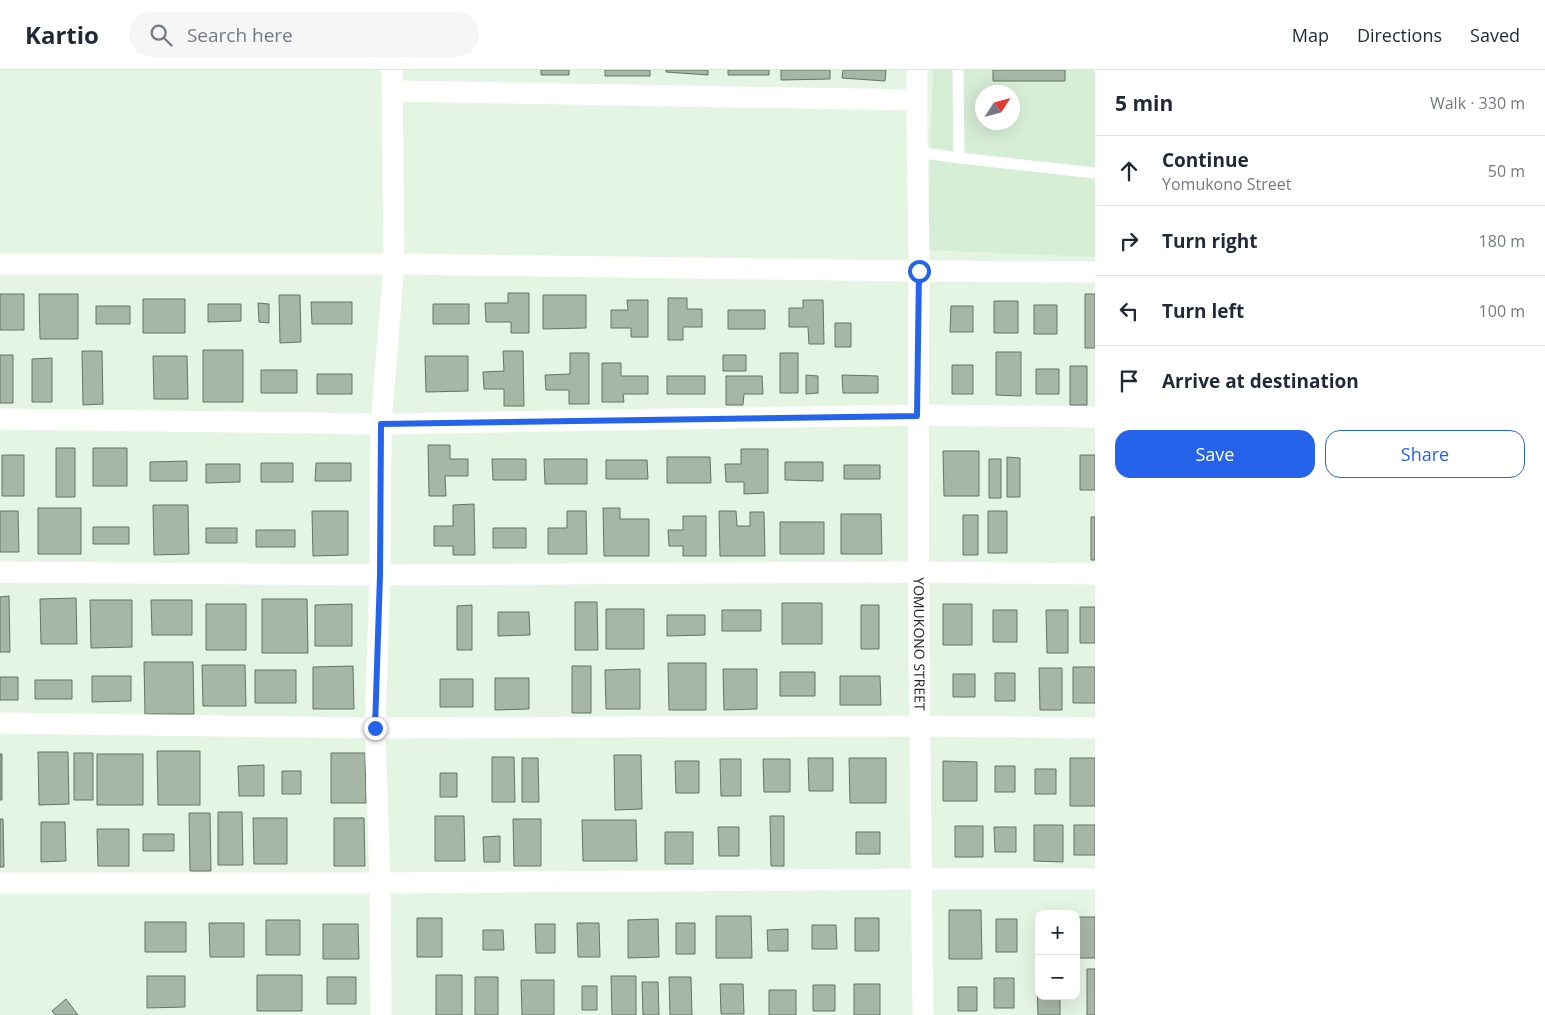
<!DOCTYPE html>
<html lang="en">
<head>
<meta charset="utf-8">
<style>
	:root { --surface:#fff; --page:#f6f6f7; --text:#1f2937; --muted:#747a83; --line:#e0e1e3; --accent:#2563eb }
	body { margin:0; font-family:"Open Sans",sans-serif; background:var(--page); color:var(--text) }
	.controls { position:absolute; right:15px; bottom:15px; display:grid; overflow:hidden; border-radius:10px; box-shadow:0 5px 20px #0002 }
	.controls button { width:45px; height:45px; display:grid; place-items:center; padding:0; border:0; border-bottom:1px solid var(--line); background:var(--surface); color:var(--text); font:25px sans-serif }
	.compass { position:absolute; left:975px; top:15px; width:45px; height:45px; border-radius:50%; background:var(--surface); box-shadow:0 5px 20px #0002; rotate:54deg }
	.stop { position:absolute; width:15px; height:15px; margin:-11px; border:4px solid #2563eb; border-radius:50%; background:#fff }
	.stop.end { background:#2563eb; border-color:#fff; box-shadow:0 1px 5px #0008 }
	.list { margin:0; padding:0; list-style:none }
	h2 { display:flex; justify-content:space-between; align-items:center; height:65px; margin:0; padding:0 20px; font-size:21px }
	h2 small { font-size:16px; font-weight:400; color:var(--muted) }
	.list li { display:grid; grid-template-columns:32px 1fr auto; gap:15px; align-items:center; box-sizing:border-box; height:70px; padding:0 20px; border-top:1px solid var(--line) }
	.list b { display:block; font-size:19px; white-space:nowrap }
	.list p { margin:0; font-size:16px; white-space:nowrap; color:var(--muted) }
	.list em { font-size:16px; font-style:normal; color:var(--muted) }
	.actions { display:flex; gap:10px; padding:15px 20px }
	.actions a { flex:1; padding:11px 0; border:1px solid var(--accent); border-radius:15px; text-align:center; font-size:18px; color:var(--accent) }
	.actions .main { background:var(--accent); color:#fff }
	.icon { flex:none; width:28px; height:28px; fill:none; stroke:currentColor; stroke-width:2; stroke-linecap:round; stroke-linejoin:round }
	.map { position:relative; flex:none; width:1095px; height:945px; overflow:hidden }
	header { display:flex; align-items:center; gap:30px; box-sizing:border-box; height:70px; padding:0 25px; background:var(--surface); border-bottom:1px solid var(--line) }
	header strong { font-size:24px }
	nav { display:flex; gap:28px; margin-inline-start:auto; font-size:18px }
	.search { width:350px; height:45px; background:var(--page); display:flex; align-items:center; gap:12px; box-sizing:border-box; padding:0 18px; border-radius:28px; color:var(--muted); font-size:19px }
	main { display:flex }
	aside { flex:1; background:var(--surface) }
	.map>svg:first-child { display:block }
</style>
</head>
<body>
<header>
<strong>Kartio</strong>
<div class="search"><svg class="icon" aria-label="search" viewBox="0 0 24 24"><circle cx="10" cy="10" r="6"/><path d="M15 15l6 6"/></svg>Search here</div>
<nav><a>Map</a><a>Directions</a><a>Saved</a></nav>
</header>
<main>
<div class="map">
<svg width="1095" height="945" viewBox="0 0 1095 945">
	<rect width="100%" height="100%" fill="#e4f5e4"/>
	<path fill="#d6edd6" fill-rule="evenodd" d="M933,0H1095V187L927,180ZM982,22H1012V52H982Z"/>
	<path fill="#a6b7a6" stroke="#657465" d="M541,0H569V5H541Z
		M605,0H650V6H605Z
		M666,0H708V5L666,2Z
		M728,0H769V5H728Z
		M781,0H830V9L781,10Z
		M843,0H886L885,11L842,8Z
		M993,0H1065V11H993Z
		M508,223H529V263H511V252H486L485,233H508Z
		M0,224H24V260H0Z
		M39,224H78V269H40Z
		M1085,224H1095V278H1085Z
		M279,225H300L301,272L280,273Z
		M543,225H586V258L543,259Z
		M668,228H687V239H702V257H683V270H668Z
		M143,229H185V263H143Z
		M627,230H648V267H631V258H611V240H628Z
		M803,230H823L824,274H809L808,257H789V238H803Z
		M994,231H1018V263H994Z
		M311,232H352V254H312Z
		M258,233L269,234V253L259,252Z
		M208,234H241V251L208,252Z
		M433,234H469V254H433Z
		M1034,235H1057V264H1034Z
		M96,236H130V254H96Z
		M951,236H973V262H950Z
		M728,240H765V259H728Z
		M835,253H851V277H835Z
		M203,280H243V332H203Z
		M82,281H102L103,334L83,335Z
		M503,281H523L524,336H504V319H484L483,302L504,301Z
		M996,282H1021V326L996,325Z
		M570,283H589V334H569V320H546L545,305L570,304Z
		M780,283H798V323H780Z
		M0,285H13V333H0Z
		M723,285H746V301H723Z
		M153,286H187L188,329H154Z
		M425,286H468V321L426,322Z
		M52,288V332H32V289Z
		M602,293H621V306H648V324H623L624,332H602Z
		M952,295H973V324H952Z
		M1070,296H1087V335H1070Z
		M1036,299H1059V324H1036Z
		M261,300H297V323H261Z
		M317,304H352V324H317Z
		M806,305L818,306V323L806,324Z
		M842,305L878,306V323H843Z
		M667,306H705V324H667Z
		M726,306H762L763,324H744L743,335H726Z
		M428,375H450V389H468V406H445L446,426H429Z
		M56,378H75V427H56Z
		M93,378H127V416H93Z
		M741,379H768V423L744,424V412H726L725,394H741Z
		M943,381H979V426H944Z
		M2,385H24V426H2Z
		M1080,385H1095V420H1080Z
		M667,387H710L711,413H667Z
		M1007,387L1020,388V427H1007Z
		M492,389H526V410H493Z
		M544,389H587V414H545Z
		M989,389H1001V428H989Z
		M606,390H647L648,409H606Z
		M187,391V411H150V392Z
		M785,392H823V411L785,410Z
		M261,393H293V412H261Z
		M316,393H351V411H315Z
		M206,394H240V412L206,413Z
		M844,395H880V409H844Z
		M474,434L475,485H453V476H434V456H453V435Z
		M153,435H188L189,484L154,485Z
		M38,438H81V484H38Z
		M603,438H620V449H649V486H604Z
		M0,441H18L19,482H0Z
		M312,441H348V485L313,486Z
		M567,441H586L587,484H548V458H567Z
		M719,441H736L737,456H750V442H764L765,486H720Z
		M988,441H1007V483H988Z
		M841,444H881L882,484H841Z
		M963,445H978V485H963Z
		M683,446H706V486H683V476H669L668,460H683Z
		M1091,447H1095V490H1091Z
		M780,452H824V484H780Z
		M93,457H129V474H93Z
		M206,458H237V473H206Z
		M493,458H526V478H493Z
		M256,460H295V477H256Z
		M9,526L10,582H0V527Z
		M76,528L77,574H41L40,529Z
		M262,529H307L308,583H262Z
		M90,530H132V577L91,578Z
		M151,530H192V565H152Z
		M575,532H597L598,580H575Z
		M782,533H822V574H782Z
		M206,534H246V580H206Z
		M352,534V576H315V535Z
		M943,534H972V575H943Z
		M472,535V580H457V536Z
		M861,535H879V579H861Z
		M1080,537H1095V573H1080Z
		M606,539H644V579H606Z
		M722,540H761V561H722Z
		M993,540H1017V572H993Z
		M1046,540H1068V583H1047Z
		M498,542H529L530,565L498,566Z
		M667,545H705V565L667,566Z
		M144,592H193L194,644H145Z
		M668,593H706V640H669Z
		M202,595H245L246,636H203Z
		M353,596L354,639H313V597Z
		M572,596H591V643H572Z
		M1073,597H1095V633H1073Z
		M1039,598H1062V640H1040Z
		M640,599V639H606L605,600Z
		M723,599H757V639L724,640Z
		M255,600H296V633H255Z
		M780,602H815V626H780Z
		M995,603H1015V631H995Z
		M953,604H975V627H953Z
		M92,606H131V631L92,632Z
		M840,606H880L881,635H840Z
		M0,607H18V630H0Z
		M495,608H529V639L495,640Z
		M440,609H473V637H440Z
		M35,610H72V629H35Z
		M157,681H200V735H158Z
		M38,682H68L69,734L39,735Z
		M74,683H93V730H74Z
		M331,683H365L366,733H331Z
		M0,684H2V730H0Z
		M97,684H143V735H97Z
		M614,685H641L642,739L615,740Z
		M492,687H514L515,732H492Z
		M522,688H538L539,732H522Z
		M808,688H833V721H809Z
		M849,688H886V733H850Z
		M1070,688H1095V736H1070Z
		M720,689H741V726H721Z
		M763,689H790V722H764Z
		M675,691H699V723H676Z
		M943,691L977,692V731H943Z
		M264,695V726H239L238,696Z
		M995,696H1015V722H995Z
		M1035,699H1056V724H1035Z
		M282,701H301V724H282Z
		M440,703H457V727H440Z
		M218,742H242L243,795H218Z
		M189,743H210L211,801H190Z
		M435,746H464L465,791H435Z
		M770,746H784V796H771Z
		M253,748H287V794H254Z
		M334,748H364L365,796H334Z
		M0,749H3L4,797H0Z
		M513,749H541V796H514Z
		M582,750H636L637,791H583Z
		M41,752H65L66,791L41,792Z
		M1034,755H1063V792L1034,791Z
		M1074,755H1095V785H1074Z
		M955,756H983V787H955Z
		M718,757H739V786H719Z
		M994,757H1016V782H995Z
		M97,759H129V796H98Z
		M665,762H693V794H665Z
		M856,762H880V784H856Z
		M143,764H174V781H143Z
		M500,766V792H484L483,767Z
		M949,840H981L982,889H949Z
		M716,846H751L752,888H716Z
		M1076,847H1095V888H1076Z
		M417,848H442V887H417Z
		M855,848H879V881H855Z
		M658,849L659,887L628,888V850Z
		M996,849H1017V882H996Z
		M266,850H300V885H266Z
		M145,852H186V882H145Z
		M209,853H244V887H210Z
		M577,853H599L600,887H578Z
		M676,853H695V884H676Z
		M323,854H358L359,889H323Z
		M535,854H555V883H536Z
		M812,855H836L837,879H812Z
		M788,859V881H768L767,860Z
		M483,860H503L504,880H483Z
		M1087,899H1095V945H1087Z
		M257,905H302V941H257Z
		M436,905H462V945H436Z
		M147,906H185V937L147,938Z
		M611,906H636V945H612Z
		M327,907H356V934H327Z
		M475,907H498V945H475Z
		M669,907H691L692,945H670Z
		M994,908H1014V938H994Z
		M521,910H554V945H522Z
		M642,912H658L659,945H643Z
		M720,914H743L744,944H721Z
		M854,914H880V945H854Z
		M813,915H835V941H813Z
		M1037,915H1039V926H1060V945H1038Z
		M582,916H597V940H582Z
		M958,917H977V941H958Z
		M769,920H796V945H769Z
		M66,929L78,945H55L52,941Z"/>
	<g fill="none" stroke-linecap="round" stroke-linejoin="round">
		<path stroke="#fff" stroke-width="11" d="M917,82L959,88L958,0
			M959,88L1095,103"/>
		<g stroke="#fff" stroke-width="21">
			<path id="s1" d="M917,0C916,68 919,136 919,204C917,451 920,698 923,945"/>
			<path d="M392,21L917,30"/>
			<path d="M0,194H394L919,201L1095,202"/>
			<path d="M0,349L381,354L917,345L1095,347"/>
			<path d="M0,502L380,505L919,502L1095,504"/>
			<path d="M0,653L375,658L920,656L1095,658"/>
			<path d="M0,813H380L922,809H1095"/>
			<path d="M381,945L380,813L375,658L380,505L381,354L394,194L392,0"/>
		</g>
	</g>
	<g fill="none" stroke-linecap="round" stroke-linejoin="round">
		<path stroke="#2563eb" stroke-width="6" d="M375,658L380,505L381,354L917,346L919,201"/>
	</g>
	<g text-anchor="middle" stroke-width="4" stroke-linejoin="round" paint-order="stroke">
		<g font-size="14" fill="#212721" stroke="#fff">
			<text dy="5" stroke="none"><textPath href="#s1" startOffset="574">YOMUKONO STREET</textPath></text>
		</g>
	</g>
</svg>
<div class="controls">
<button>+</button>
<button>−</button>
</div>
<svg class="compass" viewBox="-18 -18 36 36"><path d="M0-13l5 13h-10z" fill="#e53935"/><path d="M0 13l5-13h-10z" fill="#747a83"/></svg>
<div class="stop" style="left:919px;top:201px"></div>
<div class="stop end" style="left:375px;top:658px"></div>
</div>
<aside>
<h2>5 min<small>Walk · 330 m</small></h2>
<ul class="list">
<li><svg class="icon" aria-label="ahead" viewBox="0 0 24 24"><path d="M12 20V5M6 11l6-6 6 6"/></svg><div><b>Continue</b><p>Yomukono Street</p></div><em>50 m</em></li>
<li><svg class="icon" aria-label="right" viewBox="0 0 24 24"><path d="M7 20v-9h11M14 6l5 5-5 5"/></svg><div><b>Turn right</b></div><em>180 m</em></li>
<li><svg class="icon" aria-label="left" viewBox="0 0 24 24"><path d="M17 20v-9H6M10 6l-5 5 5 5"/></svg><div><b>Turn left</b></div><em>100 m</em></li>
<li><svg class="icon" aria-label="arrive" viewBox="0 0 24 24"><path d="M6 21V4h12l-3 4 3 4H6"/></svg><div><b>Arrive at destination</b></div></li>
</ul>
<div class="actions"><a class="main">Save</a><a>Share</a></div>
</aside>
</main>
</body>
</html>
